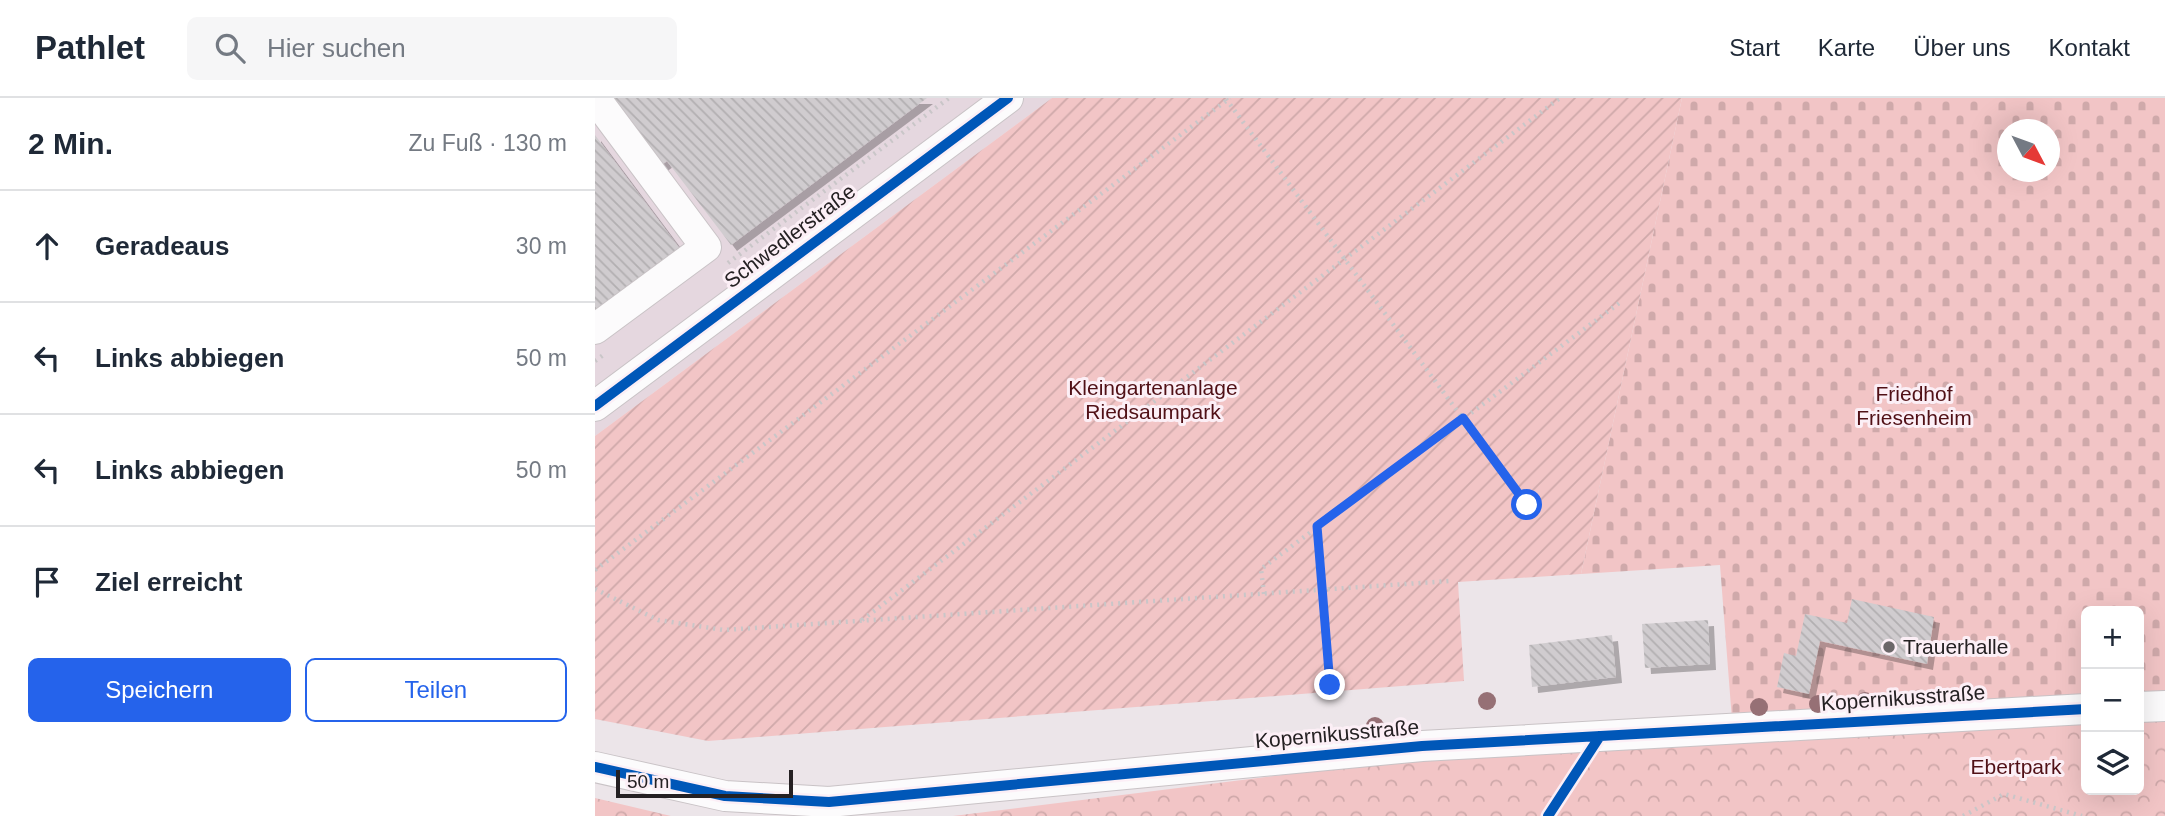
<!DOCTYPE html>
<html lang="de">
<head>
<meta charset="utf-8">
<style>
	:root { --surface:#fff; --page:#f6f6f7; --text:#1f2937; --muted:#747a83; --line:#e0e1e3; --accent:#2563eb }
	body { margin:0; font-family:Helvetica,sans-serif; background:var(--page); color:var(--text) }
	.controls { position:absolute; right:21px; bottom:21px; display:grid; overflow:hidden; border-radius:10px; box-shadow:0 7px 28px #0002 }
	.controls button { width:63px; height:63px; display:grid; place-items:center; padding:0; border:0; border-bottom:2px solid var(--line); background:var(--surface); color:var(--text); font:35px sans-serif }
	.compass { position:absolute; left:1402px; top:21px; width:63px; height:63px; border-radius:50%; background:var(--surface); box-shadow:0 7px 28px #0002; rotate:131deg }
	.scale { position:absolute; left:21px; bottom:18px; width:177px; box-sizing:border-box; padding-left:7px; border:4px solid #252123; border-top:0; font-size:19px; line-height:24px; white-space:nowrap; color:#252123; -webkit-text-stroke:5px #fceff6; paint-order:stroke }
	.stop { position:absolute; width:21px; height:21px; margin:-16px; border:5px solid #2563eb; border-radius:50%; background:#fff }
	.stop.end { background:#2563eb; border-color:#fff; box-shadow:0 2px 7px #0008 }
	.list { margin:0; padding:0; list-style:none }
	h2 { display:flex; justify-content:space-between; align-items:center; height:91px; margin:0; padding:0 28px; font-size:30px }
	h2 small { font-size:23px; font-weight:400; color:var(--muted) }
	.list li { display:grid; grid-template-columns:46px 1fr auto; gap:21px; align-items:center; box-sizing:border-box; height:112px; padding:0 28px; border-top:2px solid var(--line) }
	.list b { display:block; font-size:26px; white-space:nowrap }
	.list em { font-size:23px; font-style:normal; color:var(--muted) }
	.actions { display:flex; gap:14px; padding:21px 28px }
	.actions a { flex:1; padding:16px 0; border:2px solid var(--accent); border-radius:10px; text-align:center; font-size:24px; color:var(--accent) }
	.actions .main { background:var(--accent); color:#fff }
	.icon { flex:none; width:38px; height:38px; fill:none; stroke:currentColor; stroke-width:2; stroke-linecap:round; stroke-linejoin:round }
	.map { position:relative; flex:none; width:1570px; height:718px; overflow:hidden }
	header { display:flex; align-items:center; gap:42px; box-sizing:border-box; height:98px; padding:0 35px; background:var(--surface); border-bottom:2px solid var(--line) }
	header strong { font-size:33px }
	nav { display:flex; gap:38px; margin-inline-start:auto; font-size:24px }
	.search { width:490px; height:63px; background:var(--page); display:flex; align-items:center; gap:18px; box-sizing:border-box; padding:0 24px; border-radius:10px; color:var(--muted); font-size:26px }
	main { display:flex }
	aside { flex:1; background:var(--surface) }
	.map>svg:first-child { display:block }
</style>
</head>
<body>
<header>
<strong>Pathlet</strong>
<div class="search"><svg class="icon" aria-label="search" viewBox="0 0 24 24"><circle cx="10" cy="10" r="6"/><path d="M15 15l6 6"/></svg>Hier suchen</div>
<nav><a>Start</a><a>Karte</a><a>Über uns</a><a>Kontakt</a></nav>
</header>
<main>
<aside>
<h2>2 Min.<small>Zu Fuß · 130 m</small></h2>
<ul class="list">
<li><svg class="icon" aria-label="ahead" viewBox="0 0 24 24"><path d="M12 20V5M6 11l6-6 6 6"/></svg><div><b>Geradeaus</b></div><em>30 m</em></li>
<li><svg class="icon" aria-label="left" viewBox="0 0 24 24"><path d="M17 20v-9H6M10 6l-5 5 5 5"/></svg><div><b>Links abbiegen</b></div><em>50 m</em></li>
<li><svg class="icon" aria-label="left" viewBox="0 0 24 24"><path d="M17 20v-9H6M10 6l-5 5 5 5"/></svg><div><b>Links abbiegen</b></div><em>50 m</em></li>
<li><svg class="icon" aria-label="arrive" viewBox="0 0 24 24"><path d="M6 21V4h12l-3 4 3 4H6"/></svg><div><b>Ziel erreicht</b></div></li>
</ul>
<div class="actions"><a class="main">Speichern</a><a>Teilen</a></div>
</aside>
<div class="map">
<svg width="1570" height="718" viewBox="0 0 1570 718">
	<defs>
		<pattern id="forest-crowns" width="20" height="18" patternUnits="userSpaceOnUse" patternTransform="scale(1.75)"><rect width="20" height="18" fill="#f2c5c6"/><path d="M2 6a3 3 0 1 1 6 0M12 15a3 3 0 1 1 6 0" fill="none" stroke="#cfa9aa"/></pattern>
		<pattern id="cemetery-stones" width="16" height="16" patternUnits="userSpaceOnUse" patternTransform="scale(1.75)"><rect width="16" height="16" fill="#f2c5c6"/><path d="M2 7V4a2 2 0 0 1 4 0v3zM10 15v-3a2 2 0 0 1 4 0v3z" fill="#cfa9aa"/></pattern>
		<pattern id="garden-furrows" width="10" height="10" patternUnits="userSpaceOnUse" patternTransform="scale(1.75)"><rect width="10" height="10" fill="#f2c5c6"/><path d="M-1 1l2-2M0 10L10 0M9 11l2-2" fill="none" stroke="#cfa9aa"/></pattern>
		<pattern id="building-back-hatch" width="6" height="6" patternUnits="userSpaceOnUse" patternTransform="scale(1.75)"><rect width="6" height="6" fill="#d0cccf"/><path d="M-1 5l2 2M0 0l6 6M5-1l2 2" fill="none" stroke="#b2afb1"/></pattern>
		<filter id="shadow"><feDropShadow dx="6" dy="6" stdDeviation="0" flood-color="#0004"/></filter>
	</defs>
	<rect width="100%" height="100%" fill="#ece5e9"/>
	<path fill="#e5d7df" d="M0,0H457L0,338Z"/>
	<path fill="url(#forest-crowns)" d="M1544,616H1570V718H358L873,654L1491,618V692H1544Z
		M0,700L76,718H0Z"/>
	<path fill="url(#cemetery-stones)" fill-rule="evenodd" d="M1087,0H1570V601H1544V513H1491V603L1137,622L1125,467L986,476ZM1412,32H1454V74H1412Z"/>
	<path fill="url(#garden-furrows)" d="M457,0H1087L986,476L863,484L869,583L113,643L0,621V338Z"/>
	<path fill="url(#building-back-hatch)" filter="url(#shadow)" d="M7,0H332L136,147L72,63L61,71Z
		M0,37L85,151L0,214Z
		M1257,501L1339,519L1332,566L1225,543L1214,596L1182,589L1189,555L1201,558L1210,516L1252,525Z
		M1113,522L1115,566L1050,570L1047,526Z
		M1017,537L1021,579L937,589L934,547Z"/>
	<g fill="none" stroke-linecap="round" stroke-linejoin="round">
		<g stroke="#c9c3c6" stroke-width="32">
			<path id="minor" d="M0,231L111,149L0,0
				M0,308L413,0
				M1544,609L1570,608
				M0,669L130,698L234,704L827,648L1491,611"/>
		</g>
		<path stroke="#c9c6c8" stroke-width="4.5" stroke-dasharray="2 5" stroke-linecap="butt" d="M631,1L932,407
			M133,165L354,0
			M0,263L11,255
			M722,428L735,587
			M0,472L635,0
			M0,491L63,522L129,532L855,483
			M669,496L666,471L1027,203
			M267,522L965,0
			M953,718L987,666
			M1368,718L1409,696L1487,718"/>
		<use href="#minor" stroke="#fcfbfc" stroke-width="30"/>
		<g stroke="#fceff6" stroke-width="15">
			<path id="cycleway" d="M0,308L413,0
				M0,669L130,698L234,704L827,648L1491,611
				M953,718L1005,638"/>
		</g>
		<use href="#cycleway" stroke="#0057b8" stroke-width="10"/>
	</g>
	<g fill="#967075">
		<circle cx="892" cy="603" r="9"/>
		<circle cx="1270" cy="603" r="9"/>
		<circle cx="1223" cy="606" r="9"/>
		<circle cx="1164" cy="609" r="9"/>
		<circle cx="780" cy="628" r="9"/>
	</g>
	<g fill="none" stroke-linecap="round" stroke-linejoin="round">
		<path stroke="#2563eb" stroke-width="9" d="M735,587L722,428L868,320L932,407"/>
	</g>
	<circle fill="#6b6668" stroke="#fceff6" stroke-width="2.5" cx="1294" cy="549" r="7"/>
	<g text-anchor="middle" stroke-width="6" stroke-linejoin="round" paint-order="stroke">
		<g font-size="21" fill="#252123" stroke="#fceff6">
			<text transform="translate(195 138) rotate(-37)" y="7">Schwedlerstraße</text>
			<text transform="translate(1308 600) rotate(-4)" y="7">Kopernikusstraße</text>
			<text transform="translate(742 636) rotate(-5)" y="7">Kopernikusstraße</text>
		</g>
		<g font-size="21" fill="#501016" stroke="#fceff6">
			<text x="558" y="297">Kleingartenanlage<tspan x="558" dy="24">Riedsaumpark</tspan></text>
			<text x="1319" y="303">Friedhof<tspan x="1319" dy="24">Friesenheim</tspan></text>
			<text x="1421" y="676">Ebertpark</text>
		</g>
		<g font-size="21" fill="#252123" stroke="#fceff6" text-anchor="start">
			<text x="1308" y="556">Trauerhalle</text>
		</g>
	</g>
</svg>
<div class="controls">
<button>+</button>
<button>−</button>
<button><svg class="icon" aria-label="layers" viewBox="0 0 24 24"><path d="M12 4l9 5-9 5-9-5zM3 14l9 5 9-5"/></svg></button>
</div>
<svg class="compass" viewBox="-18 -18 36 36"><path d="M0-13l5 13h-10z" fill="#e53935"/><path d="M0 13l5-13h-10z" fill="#747a83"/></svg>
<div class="scale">50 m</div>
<div class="stop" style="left:932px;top:407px"></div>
<div class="stop end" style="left:735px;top:587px"></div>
</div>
</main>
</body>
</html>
